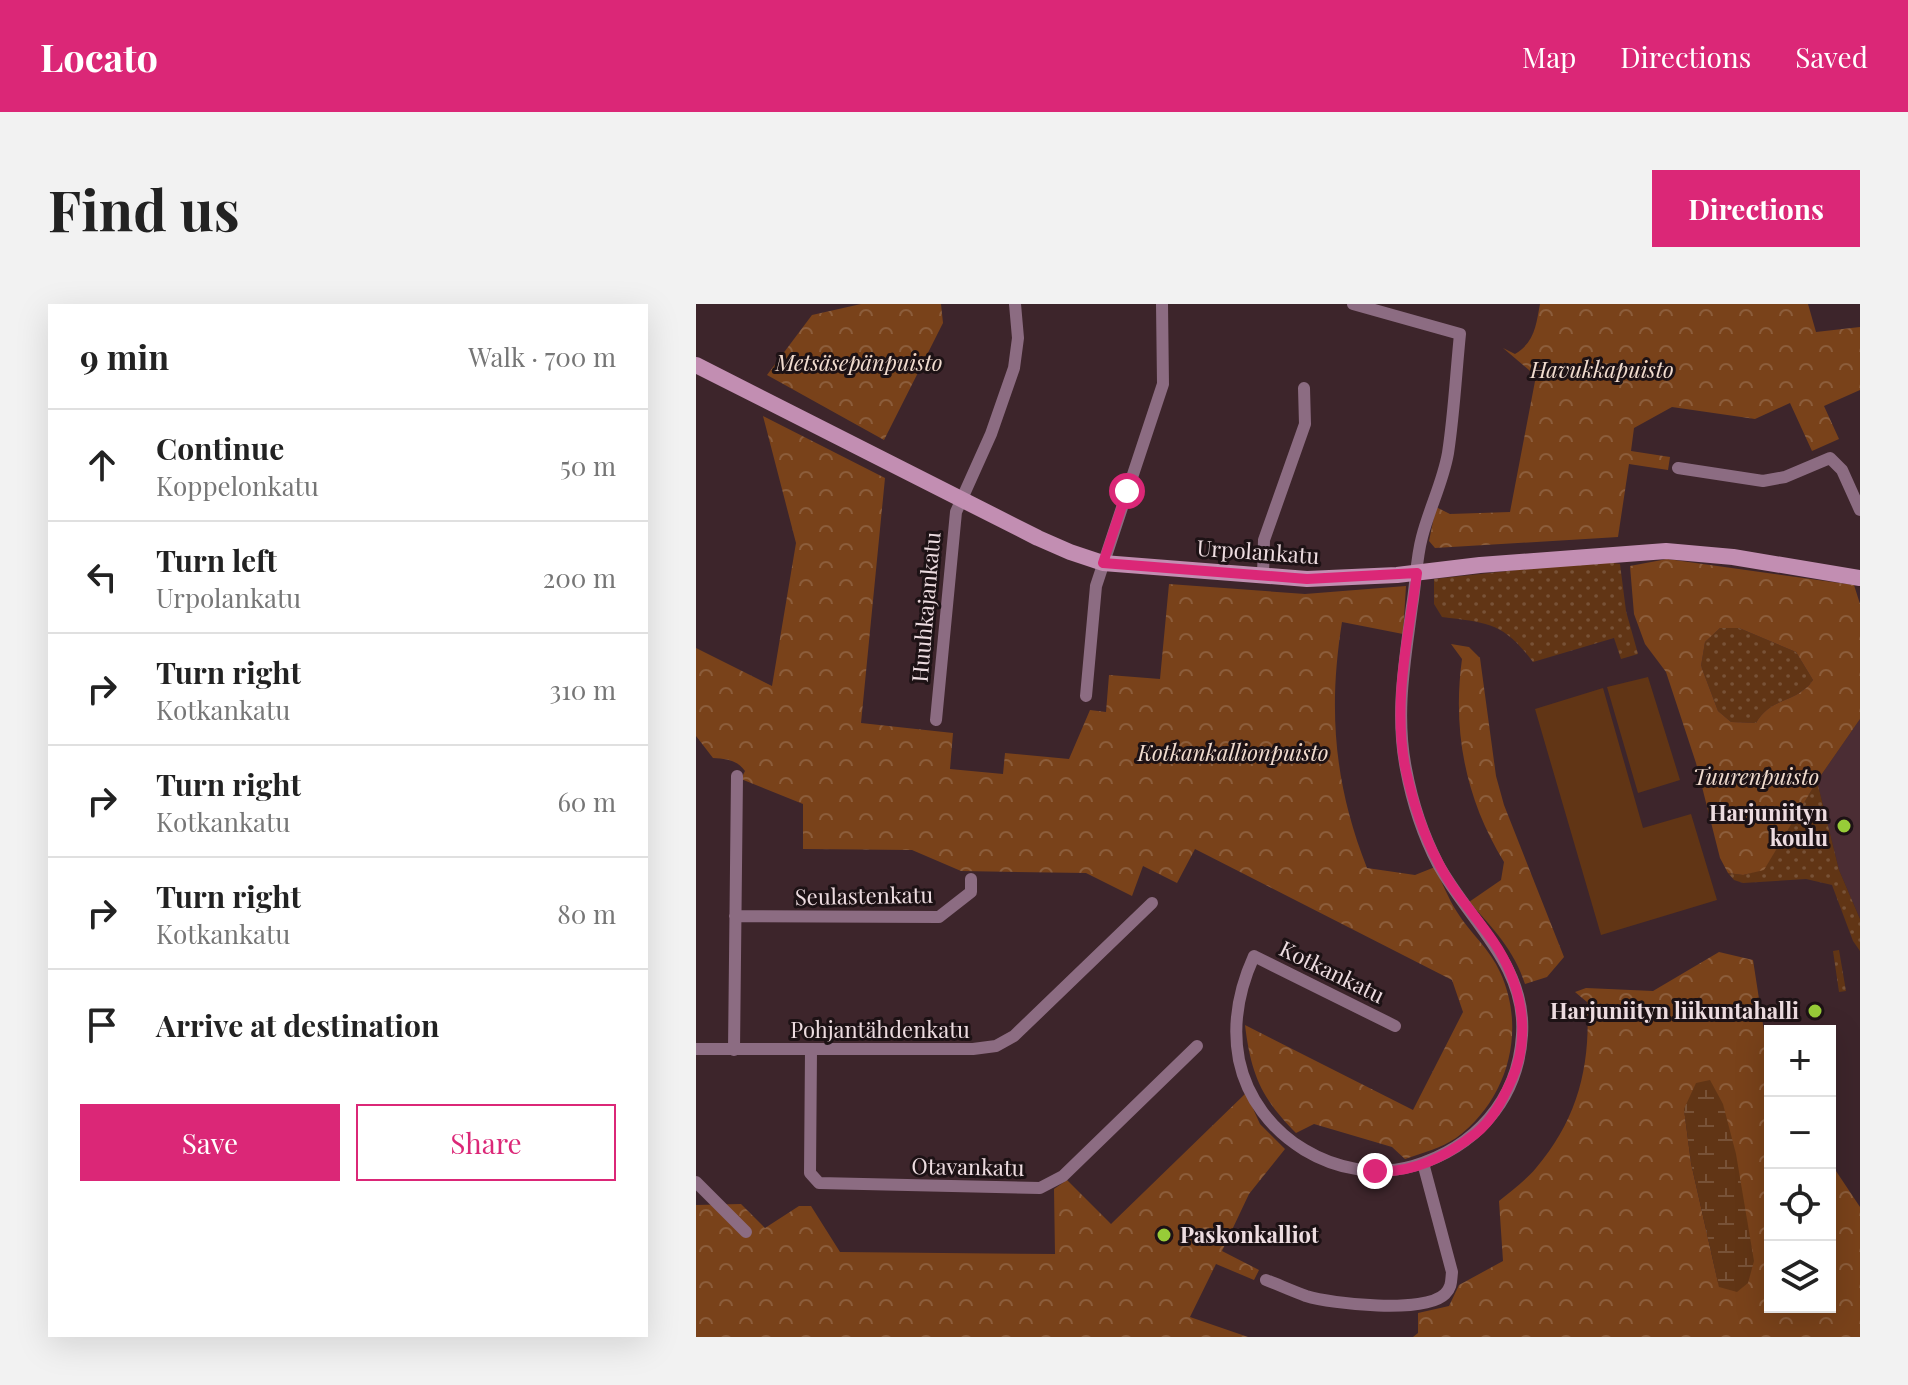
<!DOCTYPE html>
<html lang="en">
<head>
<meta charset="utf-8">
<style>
	:root { --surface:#fff; --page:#f2f2f2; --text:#222; --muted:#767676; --line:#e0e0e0; --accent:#db2777 }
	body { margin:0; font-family:"Playfair Display",serif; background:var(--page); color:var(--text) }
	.controls { position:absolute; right:24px; bottom:24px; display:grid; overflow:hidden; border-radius:0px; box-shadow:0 8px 32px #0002 }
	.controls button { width:72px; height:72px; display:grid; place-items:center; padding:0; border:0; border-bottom:2px solid var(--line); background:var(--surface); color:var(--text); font:40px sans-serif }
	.stop { position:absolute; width:24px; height:24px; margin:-18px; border:6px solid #db2777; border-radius:50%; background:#fff }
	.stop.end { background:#db2777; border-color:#fff; box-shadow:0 2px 8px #0008 }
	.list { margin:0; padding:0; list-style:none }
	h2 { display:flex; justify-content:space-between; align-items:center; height:104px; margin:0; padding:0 32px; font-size:34px }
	h2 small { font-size:26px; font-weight:400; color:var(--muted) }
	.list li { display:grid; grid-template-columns:52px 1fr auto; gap:24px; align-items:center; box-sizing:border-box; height:112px; padding:0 32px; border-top:2px solid var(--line) }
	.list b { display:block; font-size:30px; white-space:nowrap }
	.list p { margin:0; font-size:26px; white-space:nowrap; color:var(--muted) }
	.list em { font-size:26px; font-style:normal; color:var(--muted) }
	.actions { display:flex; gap:16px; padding:24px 32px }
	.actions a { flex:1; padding:18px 0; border:2px solid var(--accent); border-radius:0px; text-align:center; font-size:28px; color:var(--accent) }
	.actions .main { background:var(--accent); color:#fff }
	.icon { flex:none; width:44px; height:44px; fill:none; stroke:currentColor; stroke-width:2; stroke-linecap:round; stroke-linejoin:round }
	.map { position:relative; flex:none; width:1164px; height:1033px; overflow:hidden; border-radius:0px }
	header { display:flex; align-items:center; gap:48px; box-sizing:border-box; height:112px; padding:0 40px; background:var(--accent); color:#fff }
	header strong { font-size:38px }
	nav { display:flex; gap:44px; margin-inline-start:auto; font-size:28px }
	.intro { display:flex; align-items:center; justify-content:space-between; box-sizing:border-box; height:192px; padding:0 48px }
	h1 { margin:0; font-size:56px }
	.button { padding:20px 36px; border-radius:0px; background:var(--accent); color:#fff; font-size:28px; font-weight:700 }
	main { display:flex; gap:48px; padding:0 48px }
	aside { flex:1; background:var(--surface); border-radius:0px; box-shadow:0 8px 32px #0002 }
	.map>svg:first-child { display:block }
</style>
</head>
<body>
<header>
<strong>Locato</strong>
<nav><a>Map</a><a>Directions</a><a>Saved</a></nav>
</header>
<div class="intro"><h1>Find us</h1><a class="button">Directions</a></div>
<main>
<aside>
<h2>9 min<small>Walk · 700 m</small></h2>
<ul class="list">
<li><svg class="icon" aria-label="ahead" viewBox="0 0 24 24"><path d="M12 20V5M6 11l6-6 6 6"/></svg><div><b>Continue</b><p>Koppelonkatu</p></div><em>50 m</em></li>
<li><svg class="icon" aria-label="left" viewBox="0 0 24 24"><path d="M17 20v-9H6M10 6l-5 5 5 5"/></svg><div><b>Turn left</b><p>Urpolankatu</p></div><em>200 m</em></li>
<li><svg class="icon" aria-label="right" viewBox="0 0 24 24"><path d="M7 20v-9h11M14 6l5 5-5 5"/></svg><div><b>Turn right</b><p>Kotkankatu</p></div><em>310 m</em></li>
<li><svg class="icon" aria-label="right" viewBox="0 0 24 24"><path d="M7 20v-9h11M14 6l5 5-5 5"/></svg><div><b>Turn right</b><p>Kotkankatu</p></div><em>60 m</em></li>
<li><svg class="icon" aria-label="right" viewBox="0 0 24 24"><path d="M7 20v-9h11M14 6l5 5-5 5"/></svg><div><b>Turn right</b><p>Kotkankatu</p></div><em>80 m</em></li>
<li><svg class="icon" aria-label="arrive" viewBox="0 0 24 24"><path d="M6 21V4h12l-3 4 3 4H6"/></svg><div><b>Arrive at destination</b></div></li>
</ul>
<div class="actions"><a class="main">Save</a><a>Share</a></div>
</aside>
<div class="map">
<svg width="1164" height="1033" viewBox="0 0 1164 1033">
	<defs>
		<pattern id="green-dots" width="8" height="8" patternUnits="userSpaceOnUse" patternTransform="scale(2)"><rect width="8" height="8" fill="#613515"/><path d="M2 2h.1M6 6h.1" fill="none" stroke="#785237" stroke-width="1.8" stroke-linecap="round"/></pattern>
		<pattern id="forest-crowns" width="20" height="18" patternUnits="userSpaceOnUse" patternTransform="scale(2)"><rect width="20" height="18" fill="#79421a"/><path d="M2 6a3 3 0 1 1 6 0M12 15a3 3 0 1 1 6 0" fill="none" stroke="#8c5d3b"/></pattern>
		<pattern id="wetland-marsh" width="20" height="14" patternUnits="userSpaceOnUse" patternTransform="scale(2)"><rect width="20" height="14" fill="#613515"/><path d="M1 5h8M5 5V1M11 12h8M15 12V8" fill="none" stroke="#785237"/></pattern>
	</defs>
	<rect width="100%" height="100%" fill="#3d252b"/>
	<path fill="#4b2d34" d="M1164,415V615L1143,566L1121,477Z"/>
	<path fill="url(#green-dots)" d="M904,257L924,260L930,307L942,350L925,355L918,334L837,358C807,318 792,319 746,313L738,300V275Z
		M1024,324H1043L1100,348L1117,376C1101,400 1075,392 1060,419L1035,418L1022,407L1005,362L1009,338Z
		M1121,477L1143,566L1164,615V647L1157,637L1136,581L1110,575L1047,579L1038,576L1032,569L1047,571L1068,565Z
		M1143,646L1150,687L1143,688L1137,647Z"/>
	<path fill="url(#forest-crowns)" fill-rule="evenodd" d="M165,0H245L247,19L188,136L71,71L116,11Z
		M844,0H1112L1120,28L1164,23V86L1128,102L1143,135L1116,147L1094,99L1059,115L976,103L938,124L935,147L974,153L972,166L933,160L922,233L739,244L733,237L740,203L754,210L814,208L840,72L807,44L819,50C839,38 840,21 844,0Z
		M67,112L189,174L165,419L257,429L254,465L307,470L309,449L373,455L394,406L410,408L413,371L464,375L473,280L609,290L710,282L707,330L646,318C632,406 638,480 671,564L719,571L739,563C746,578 752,594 761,608C774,629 794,645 804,668C831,726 812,796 760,834C745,844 727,849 709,855L696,843L618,820L600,829C565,794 555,770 549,721L717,806L767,708L756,676L499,545L481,579L447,562L436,592L390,569L265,567L216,546L107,545V500L45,475L49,467C41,456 31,455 17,454L0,432V344L76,382L100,239Z
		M971,255L1158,281L1164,300V415L1121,477L1068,566L1047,571L1032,569L1024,554L1000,459L970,368L949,340L938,310L934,262ZM1024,324H1043L1100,348L1117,376C1101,400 1075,392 1060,419L1035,418L1022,407L1005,362L1009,338Z
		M755,340L773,343L784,354L800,472L808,501L868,653L851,673L829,680C818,646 797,624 773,598L805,576L808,558C770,496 756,428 766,355Z
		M1023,648L1057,656L1074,766V1003H1134V858L1164,903V1033H717L722,1029V1009L753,1002L763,981L807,957L803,897C815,887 830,876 840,864C882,815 895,761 891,698L879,688L890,684L957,687ZM988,805L1023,983L995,859Z
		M550,789L564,820L589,845L553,890L526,947L563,966L558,976L520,960L494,1013L552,1033H0V901L45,900L69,924L103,902H115L144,948L359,950L358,885L371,876L415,920Z"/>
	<path fill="url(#wetland-marsh)" d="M1014,776L1027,800L1040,850L1058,957L1052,979L1041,988L1023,983L995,859L988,805L1000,779Z"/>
	<path fill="#613515" d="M952,373L984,476L942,489L911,383Z
		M907,384L947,524L995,510L1021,596L905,631L839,405Z"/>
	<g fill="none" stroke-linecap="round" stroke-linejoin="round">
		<path stroke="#8c6c82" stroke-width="12" d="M657,0L764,30C760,69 758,110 752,149C747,178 733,205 726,233C720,255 720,279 716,302C709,357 699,409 710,465C716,497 727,531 742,560C773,617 831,661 826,731C822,797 778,844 717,862C643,883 559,833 543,756C536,720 543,685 558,652L699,722
			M982,164L1067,177L1089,173L1134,154L1146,166L1164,206
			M567,271L568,236L609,120L608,84
			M390,392L400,282L467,80L466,0
			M240,416L260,208L295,130L318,64L322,34L319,0
			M39,612L243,613L275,588V575
			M0,745H277L300,742L318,732L456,599
			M38,746L41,472
			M115,746L114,869L123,879L344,884L367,872L501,742
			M0,878L50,928
			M570,976C583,981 596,987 610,992C636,1000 729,1010 749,990C756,983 755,977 756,968L727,859"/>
		<path stroke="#c28eb2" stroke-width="16" d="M0,61L342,234L374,248L407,259L611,275L701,271L784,261L970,247L1037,253L1164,274"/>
	</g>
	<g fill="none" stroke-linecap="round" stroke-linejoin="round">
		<path stroke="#db2777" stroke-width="10" d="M431,187L407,259L611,275L721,269C712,334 696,401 710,467C717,498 727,530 742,558C757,588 779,611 797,637C825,678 836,730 816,775C807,795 797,816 779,830C752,851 716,870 679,867"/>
	</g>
	<g fill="#97cc38" stroke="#1d1215" stroke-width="3">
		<circle cx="1148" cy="522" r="8"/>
		<circle cx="1119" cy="707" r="8"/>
		<circle cx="468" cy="931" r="8"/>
	</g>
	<g text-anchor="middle" stroke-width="6" stroke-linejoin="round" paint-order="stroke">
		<g font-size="22" font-style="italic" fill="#f1dccf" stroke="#1d1215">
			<text x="163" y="67">Metsäsepänpuisto</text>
			<text x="906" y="74">Havukkapuisto</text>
			<text x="537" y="457">Kotkankallionpuisto</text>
			<text x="1060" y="481">Tuurenpuisto</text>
		</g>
		<g font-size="22" fill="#eddce0" stroke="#1d1215">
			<text transform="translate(562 248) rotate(4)" y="8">Urpolankatu</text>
			<text transform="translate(230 303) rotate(-85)" y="8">Huuhkajankatu</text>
			<text transform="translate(168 592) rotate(-1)" y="8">Seulastenkatu</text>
			<text transform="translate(636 668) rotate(26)" y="8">Kotkankatu</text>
			<text x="184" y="734">Pohjantähdenkatu</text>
			<text transform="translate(272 863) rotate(1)" y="8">Otavankatu</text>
		</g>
		<g font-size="22" font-weight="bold" fill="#eddce0" stroke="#1d1215" text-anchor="end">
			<text x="1132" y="517">Harjuniityn<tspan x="1132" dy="25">koulu</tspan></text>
			<text x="1103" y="715">Harjuniityn liikuntahalli</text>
			<text x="484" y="939" text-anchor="start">Paskonkalliot</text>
		</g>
	</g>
</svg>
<div class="controls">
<button>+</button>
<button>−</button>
<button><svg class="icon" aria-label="locate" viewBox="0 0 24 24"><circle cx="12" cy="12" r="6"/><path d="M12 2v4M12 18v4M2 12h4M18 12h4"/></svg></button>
<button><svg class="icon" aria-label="layers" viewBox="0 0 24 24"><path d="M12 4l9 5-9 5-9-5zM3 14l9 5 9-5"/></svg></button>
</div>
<div class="stop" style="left:431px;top:187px"></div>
<div class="stop end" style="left:679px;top:867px"></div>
</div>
</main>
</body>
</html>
